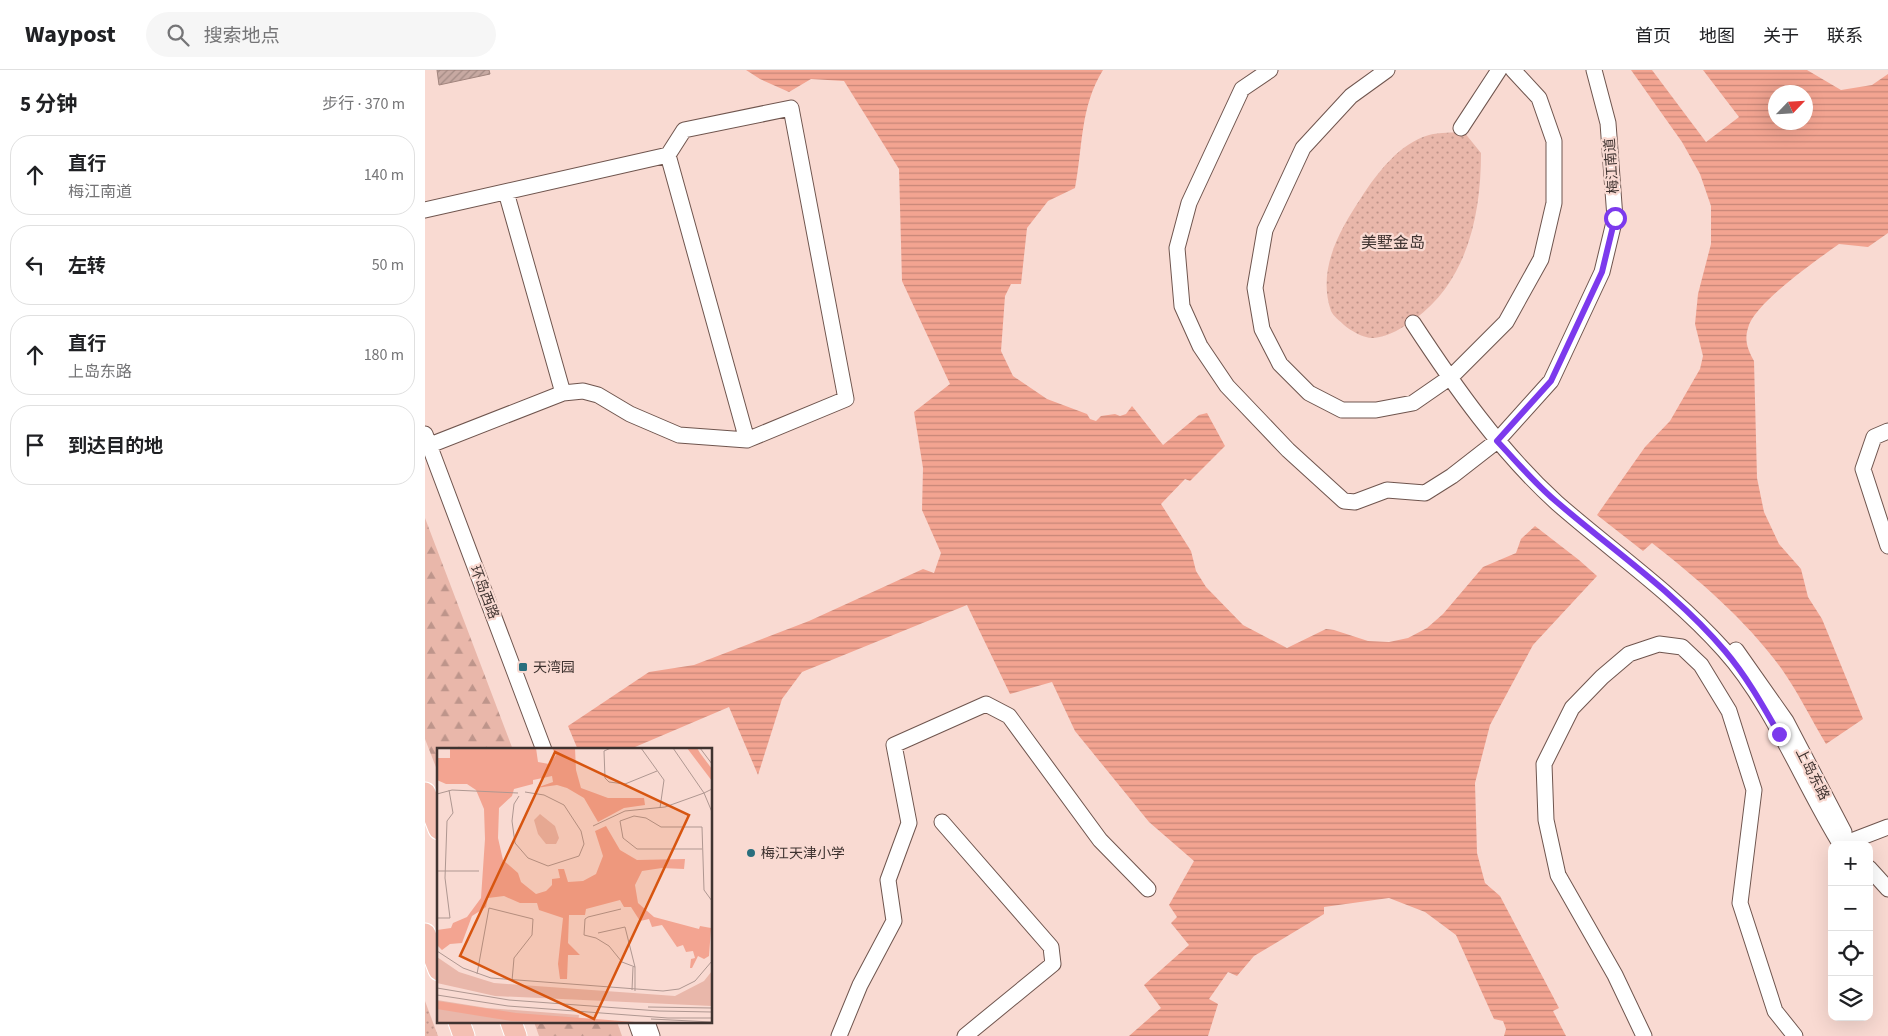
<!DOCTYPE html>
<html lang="zh">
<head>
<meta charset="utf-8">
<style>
	:root { --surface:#fff; --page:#f6f6f6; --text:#202124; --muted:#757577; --line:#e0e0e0 }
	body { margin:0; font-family:"Source Sans 3","Noto Sans SC",sans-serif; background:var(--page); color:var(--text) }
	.controls { position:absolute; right:15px; bottom:15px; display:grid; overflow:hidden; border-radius:10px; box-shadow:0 5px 20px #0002 }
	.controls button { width:45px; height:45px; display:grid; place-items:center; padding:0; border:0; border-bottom:1px solid var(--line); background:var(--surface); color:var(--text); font:25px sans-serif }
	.compass { position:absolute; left:1343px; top:15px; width:45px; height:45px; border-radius:50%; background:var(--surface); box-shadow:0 5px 20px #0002; rotate:65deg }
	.stop { position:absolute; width:15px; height:15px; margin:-11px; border:4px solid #7c3aed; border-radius:50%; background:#fff }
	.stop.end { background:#7c3aed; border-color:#fff; box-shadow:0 1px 5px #0008 }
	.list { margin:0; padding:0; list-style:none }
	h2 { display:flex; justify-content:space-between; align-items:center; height:65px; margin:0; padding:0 20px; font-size:21px }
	h2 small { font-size:16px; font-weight:400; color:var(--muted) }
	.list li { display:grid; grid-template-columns:32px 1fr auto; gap:15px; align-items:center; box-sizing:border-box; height:80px; margin:0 10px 10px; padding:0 10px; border:1px solid var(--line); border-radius:20px }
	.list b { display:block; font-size:19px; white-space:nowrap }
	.list p { margin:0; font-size:16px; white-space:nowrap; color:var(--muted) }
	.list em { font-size:16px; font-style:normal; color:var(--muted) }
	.icon { flex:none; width:28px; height:28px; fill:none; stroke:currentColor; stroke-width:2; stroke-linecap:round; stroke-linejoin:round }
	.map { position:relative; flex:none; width:1463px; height:966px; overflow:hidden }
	header { display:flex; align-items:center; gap:30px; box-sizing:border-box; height:70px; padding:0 25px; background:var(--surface); border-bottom:1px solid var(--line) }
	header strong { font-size:24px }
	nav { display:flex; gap:28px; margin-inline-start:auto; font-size:18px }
	.search { width:350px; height:45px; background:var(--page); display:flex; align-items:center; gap:12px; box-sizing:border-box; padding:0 18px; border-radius:28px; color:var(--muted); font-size:19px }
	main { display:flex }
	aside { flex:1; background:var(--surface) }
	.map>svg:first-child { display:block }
</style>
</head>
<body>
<header>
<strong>Waypost</strong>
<div class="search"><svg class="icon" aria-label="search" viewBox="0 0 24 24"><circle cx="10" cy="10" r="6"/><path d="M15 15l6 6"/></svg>搜索地点</div>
<nav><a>首页</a><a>地图</a><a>关于</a><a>联系</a></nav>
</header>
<main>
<aside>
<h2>5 分钟<small>步行 · 370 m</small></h2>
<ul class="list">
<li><svg class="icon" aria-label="ahead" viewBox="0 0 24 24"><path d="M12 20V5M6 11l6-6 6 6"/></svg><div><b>直行</b><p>梅江南道</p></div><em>140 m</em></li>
<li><svg class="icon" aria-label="left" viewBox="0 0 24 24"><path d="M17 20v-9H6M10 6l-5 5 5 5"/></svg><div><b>左转</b></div><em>50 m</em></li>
<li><svg class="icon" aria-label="ahead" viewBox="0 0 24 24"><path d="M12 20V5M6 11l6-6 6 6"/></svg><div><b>直行</b><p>上岛东路</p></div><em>180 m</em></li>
<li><svg class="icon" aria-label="arrive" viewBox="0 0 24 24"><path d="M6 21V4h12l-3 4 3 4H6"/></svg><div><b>到达目的地</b></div></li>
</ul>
</aside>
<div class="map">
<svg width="1463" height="966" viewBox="0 0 1463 966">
	<defs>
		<pattern id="forest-firs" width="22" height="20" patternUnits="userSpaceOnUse" patternTransform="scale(1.25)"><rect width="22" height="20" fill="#e9b7aa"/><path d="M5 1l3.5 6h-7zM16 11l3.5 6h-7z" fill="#be958b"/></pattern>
		<pattern id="park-dots" width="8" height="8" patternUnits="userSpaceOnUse" patternTransform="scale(1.25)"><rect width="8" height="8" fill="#e9b7aa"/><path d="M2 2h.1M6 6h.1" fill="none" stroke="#be958b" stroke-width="1.8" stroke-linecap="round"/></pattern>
		<pattern id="water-rules" width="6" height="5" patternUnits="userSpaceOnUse" patternTransform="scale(1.25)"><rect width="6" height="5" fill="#f3a491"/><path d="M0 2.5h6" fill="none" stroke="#c68677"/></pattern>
		<pattern id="building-hatch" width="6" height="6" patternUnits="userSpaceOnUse" patternTransform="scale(1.25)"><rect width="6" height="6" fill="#c7a9a2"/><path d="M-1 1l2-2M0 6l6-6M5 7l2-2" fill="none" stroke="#a38a84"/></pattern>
	</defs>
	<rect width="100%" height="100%" fill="#f9dad2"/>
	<path fill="url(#forest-firs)" d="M0,448L88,680H14V705L0,669Z
		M109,952H192L197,966H114Z"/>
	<path fill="url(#park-dots)" d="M1039,62L1056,83C1056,144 1043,210 990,249C977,258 965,266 949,268C940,269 926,261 919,255C915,251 908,246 906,241C892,200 914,161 936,128C952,103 975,73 1004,65C1015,62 1028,63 1039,62Z
		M0,931L13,966H0Z"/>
	<path fill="url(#water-rules)" fill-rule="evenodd" d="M321,0H678C655,37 658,76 650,118L623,131L602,158L596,214H586L580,226L576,281L588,306L622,329L662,344L665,349L671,351L676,346L690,344L695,346L701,344L707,336L738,375L774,345L782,343L800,376L765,411L760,409L736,434L766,481L771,501L781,517L818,555L862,578L901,559L909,560L943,571L964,572L983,568L1002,558L1018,544L1058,497L1091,483L1096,469L1110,456L1154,490L1172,506L1108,575L1065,655L1050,713L1052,783L1060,813L1075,826L1134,938L1128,941L1141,966H1079L1081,959L1078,951L1069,949L1031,865L1000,842L964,828L899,837V844L829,886L812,906L803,902L784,929L793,934L783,966H704L736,938L719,915L764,875L746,853L752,847L744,835L769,791L724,752L650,661L627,612L585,624L542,535L377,602L357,629L333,705L304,637L203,680H153L143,656L224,602L269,595L384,551L498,499L509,503L516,483L497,440L498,398L489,342L525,314L477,211L474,99L419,11L386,9L364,22L335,9Z
		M1206,0H1227L1281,72L1314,47L1278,0H1382L1416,20L1447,15L1463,4V163L1443,177L1414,174C1392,190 1329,233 1323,258C1319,271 1323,280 1329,291L1332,408L1339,442L1354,474L1376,499L1383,527L1397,549L1438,649L1401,674C1386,649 1373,622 1356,598C1321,550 1273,509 1227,473L1218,481L1172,445L1220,377L1245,351L1275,299L1278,286L1270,254L1273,224L1286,174V136L1275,104L1257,72ZM1350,22H1380V52H1350Z"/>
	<path fill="url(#building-hatch)" stroke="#a1847d" d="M12,0H64L65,4L14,15Z"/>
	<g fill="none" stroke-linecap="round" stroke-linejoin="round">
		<g stroke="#6f554e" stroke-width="17">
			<path id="minor" d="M845,0L817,19L764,133L752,178L757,236L775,276L802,316L863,380L919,431L930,432L962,420L1000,423L1027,406L1072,371L1126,311L1177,202L1190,148L1183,53L1169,0
				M962,0L926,26L878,78L840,160L830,218L837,259L855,294L884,323L917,340H951L988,333L1027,306L1081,252L1116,189L1129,133V71L1114,28L1088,0
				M1036,58L1074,0
				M243,85L322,370
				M81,122L138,323
				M0,140L243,85L259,60L366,38L421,329L322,370L254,365L205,344L173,325L158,321L138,323L0,377
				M988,253C1030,317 1075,381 1132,433C1188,482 1249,524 1299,580C1347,633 1378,714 1416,775L1463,757
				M1463,361L1449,367L1438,399L1463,476
				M0,364L119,680
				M1311,580L1361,651L1419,762
				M517,752L626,877L628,894L540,966
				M1444,798L1463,819
				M211,952L216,966
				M222,952L227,966
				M414,966L435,915L469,851L463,810L484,753L469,675L561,634L584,646L675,770L723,819
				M1219,966L1190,905L1133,805L1121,750L1119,694L1147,638L1177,607L1204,584L1234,574L1257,577L1276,595L1304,641L1329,720L1315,833L1350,941L1370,966"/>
		</g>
		<g stroke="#fff" stroke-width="23">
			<path id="highway" d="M0,723L14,759
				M0,864L14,900
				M34,952L39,966
				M86,952L91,966"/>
		</g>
		<use href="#minor" stroke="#fff" stroke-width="15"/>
		<use href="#highway" stroke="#f4c0b3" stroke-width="21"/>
	</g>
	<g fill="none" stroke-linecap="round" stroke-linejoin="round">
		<path stroke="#7c3aed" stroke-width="6" d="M1190,148L1177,202L1126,311L1072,371C1092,392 1111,415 1133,433C1190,482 1252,524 1300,581C1322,607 1338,636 1354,664"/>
	</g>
	<g fill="#296e7d" stroke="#f9dad2" stroke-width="2">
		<rect x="93" y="592" width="10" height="10" rx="2.5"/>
		<circle cx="326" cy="783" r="5"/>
	</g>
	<g text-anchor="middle" stroke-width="4.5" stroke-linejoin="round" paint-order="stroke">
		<g font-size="14" fill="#3f3330" stroke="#f9dad2">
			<text transform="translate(1186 96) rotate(-94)" y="5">梅江南道</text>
			<text transform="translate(60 522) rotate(69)" y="5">环岛西路</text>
			<text transform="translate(1388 704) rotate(63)" y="5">上岛东路</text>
		</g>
		<g font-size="14" fill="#3f3330" stroke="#f9dad2" text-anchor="start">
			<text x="108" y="602">天湾园</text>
			<text x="336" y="788">梅江天津小学</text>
		</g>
		<g font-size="16" fill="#3f3330" stroke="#f9dad2">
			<text x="968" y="178">美墅金岛</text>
		</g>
	</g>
	<g transform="translate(12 678)">
		<rect width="275" height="275" fill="#f9dad2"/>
		<path d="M0,209L22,224L57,235L238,248L267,233L275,223V258L58,248L0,235Z" fill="#e9b7aa"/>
		<path d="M103,66L118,78L122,90L119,96H109L101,86L97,72ZM0,252L50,260L142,267L141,275H0Z" fill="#e9b7aa"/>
		<path d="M13,0H99L101,14L112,16L119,7L115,0H138L139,22L144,40L171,50H207L208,57L187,60L161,74L147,50L130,40L120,37L99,40L116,34L115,28L96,32V36L77,41L75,48L62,60L61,90L66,112L81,125L84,134L99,146L109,143L115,137V131L123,130L121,121H127L131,134L146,133L159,126L166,108L158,83L169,78L183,102L200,112L248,111L247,121L225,120L205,123L198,137L201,155L217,169L262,181L263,178L274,180L272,208L267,211L261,208L255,220H253L254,211L258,210L256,203L249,204L246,197L240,199L225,177L215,179L212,171L203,173L194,159H187L183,152L149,161L148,167H132L131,195L143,207H131L130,231H123L121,216L126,170L102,162L100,155H83L67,148L51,150L49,159L35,168L25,195L13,196L5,202L0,197V182L14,180L16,175L30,169L44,150L48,91L47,61L39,42L30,36H9L0,32V10H13ZM250,0H260L263,5L275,21V33ZM0,253L79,265L211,275L74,273L0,261Z" fill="#f3a491"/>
		<path fill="none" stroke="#af9791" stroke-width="1" d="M174,0L167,3L168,30L172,34L188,36L220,23M204,0L227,32L223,60M236,0L267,45L275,41M263,0L275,16M0,46L15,42L81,45M82,48L77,56L75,73L78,95L91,110L111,118L142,108L147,96L144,83L127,57L107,47L88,44M156,78L188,63L228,59L267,45L275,64M265,101H200L186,90L183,73L197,68L209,70L224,79H265L267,142L275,153M0,123H42M0,170H13L8,130L10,73L16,65L12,42M161,185L188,179L198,219L185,214L172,198L159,190L147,187L148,171L151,169L184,161M0,203L26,220L54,230L226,243L242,241L258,233L275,213M40,226L52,160L96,171L95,187L77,210L75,233M0,240L72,252L222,263L275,264M195,242L196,219M198,243V219M0,247L71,258L231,270H275M211,259L275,260M214,271L275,274"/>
		<path fill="#d75510" fill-opacity="0.15" stroke="#d75510" stroke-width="2.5" d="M118,4L252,67L157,271L23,208Z"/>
		<rect width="275" height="275" fill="none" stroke="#3f3330" stroke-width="2.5"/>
	</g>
</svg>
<div class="controls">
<button>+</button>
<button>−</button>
<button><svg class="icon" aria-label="locate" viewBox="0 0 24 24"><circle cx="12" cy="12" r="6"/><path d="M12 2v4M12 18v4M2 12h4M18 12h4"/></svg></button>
<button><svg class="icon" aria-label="layers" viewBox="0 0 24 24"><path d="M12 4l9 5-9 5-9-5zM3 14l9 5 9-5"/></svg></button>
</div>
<svg class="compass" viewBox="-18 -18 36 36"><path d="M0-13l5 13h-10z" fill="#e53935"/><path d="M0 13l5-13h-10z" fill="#757577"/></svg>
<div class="stop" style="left:1190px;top:148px"></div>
<div class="stop end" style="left:1354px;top:664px"></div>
</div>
</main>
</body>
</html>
